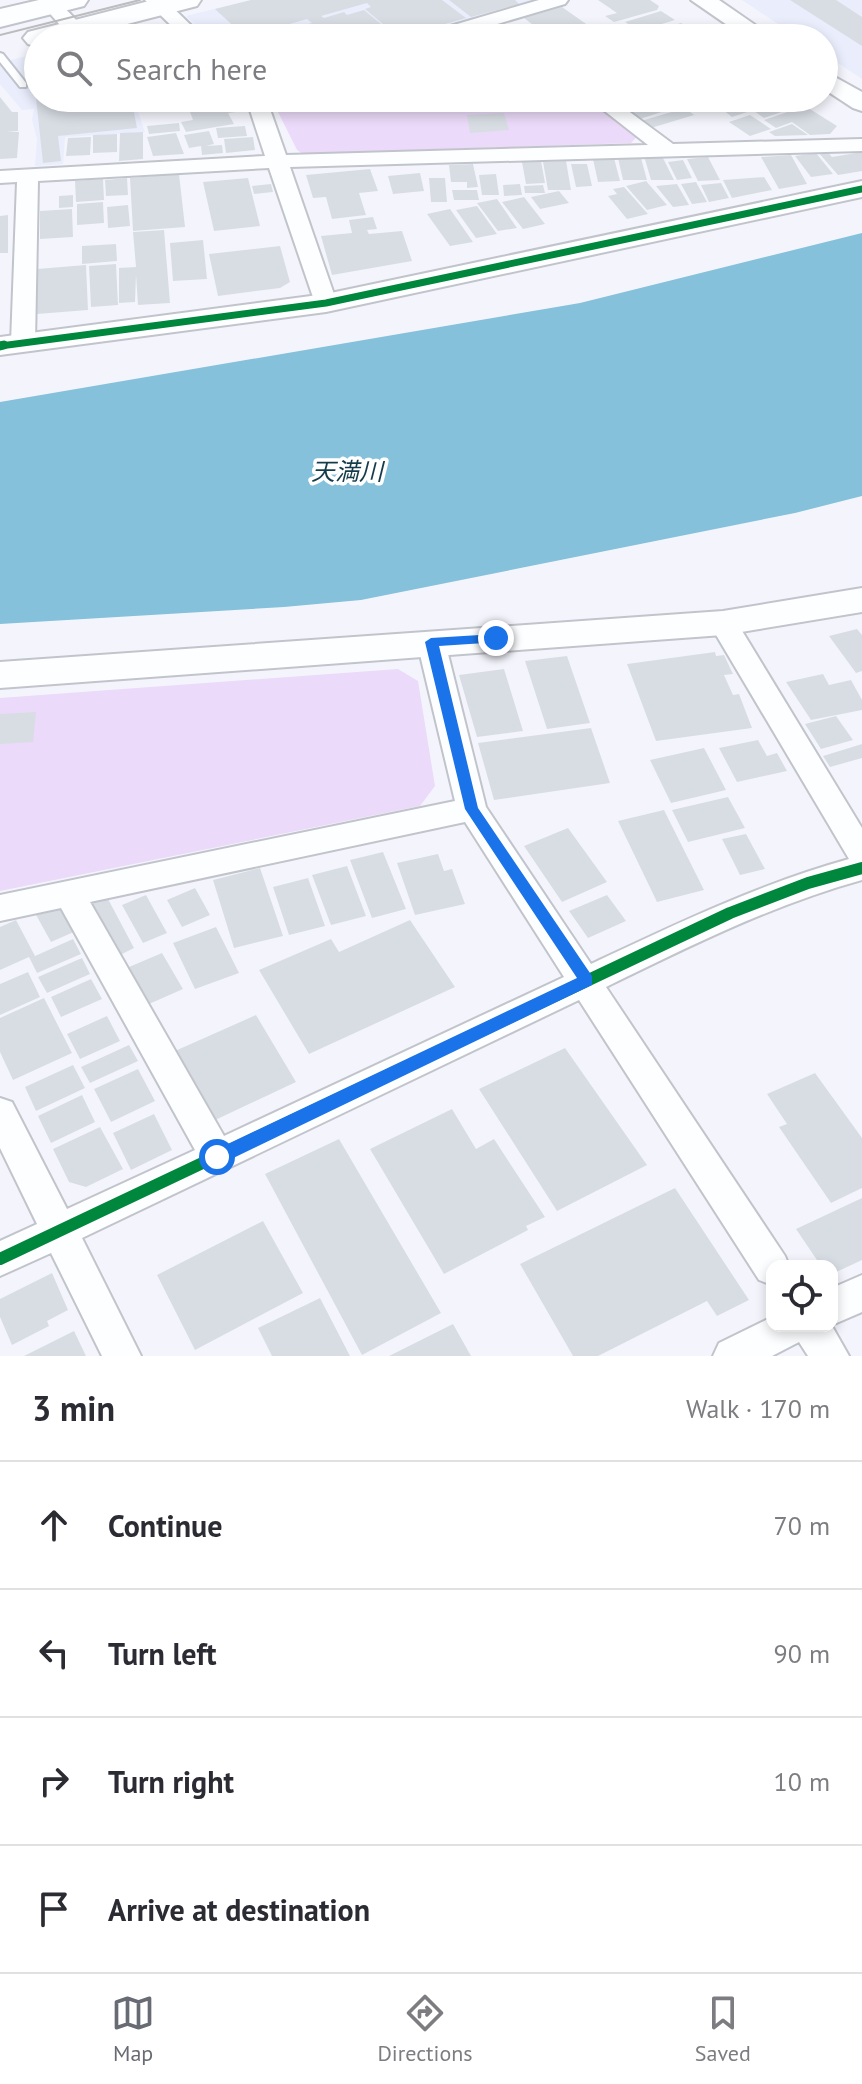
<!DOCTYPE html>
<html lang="en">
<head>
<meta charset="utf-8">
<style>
	:root { --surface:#fff; --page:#f7f7f7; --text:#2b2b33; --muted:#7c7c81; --line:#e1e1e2; --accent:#686b74 }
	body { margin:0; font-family:"PT Sans","Noto Sans JP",sans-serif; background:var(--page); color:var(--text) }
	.controls { position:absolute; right:24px; bottom:24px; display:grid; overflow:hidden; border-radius:16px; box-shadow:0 4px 12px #0003 }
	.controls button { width:72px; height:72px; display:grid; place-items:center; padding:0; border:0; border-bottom:2px solid var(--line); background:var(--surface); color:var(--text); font:40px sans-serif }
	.stop { position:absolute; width:24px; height:24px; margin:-18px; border:6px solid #1a73e8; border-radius:50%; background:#fff }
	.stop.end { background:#1a73e8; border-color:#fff; box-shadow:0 2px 8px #0008 }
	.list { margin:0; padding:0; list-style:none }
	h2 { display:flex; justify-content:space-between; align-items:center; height:104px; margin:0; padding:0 32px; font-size:34px }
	h2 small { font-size:26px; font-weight:400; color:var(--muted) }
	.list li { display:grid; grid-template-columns:52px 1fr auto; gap:24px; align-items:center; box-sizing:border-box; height:128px; padding:0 32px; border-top:2px solid var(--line) }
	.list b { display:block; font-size:30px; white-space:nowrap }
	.list em { font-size:26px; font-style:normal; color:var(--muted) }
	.icon { flex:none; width:44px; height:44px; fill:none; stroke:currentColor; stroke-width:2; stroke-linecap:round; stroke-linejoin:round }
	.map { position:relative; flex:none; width:862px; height:1356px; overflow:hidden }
	.search { position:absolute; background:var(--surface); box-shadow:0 4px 12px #0003; left:24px; right:24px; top:24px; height:88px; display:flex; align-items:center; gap:20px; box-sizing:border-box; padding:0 28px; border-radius:44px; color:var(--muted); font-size:30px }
	.sheet { height:616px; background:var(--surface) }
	nav { display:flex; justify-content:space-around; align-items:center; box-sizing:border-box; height:112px; border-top:2px solid var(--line); background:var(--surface); font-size:22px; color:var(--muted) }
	nav a { display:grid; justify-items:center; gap:4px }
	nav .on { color:var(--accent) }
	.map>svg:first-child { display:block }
</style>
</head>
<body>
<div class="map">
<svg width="862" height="1356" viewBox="0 0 862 1356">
	<rect width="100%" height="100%" fill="#f4f5fc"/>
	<path fill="#e9edfc" d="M251,0H549L407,38H211L186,16Z
		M742,0H862V79L824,54V38H799Z
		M38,53V98H179L136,106L145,132L65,137L63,164L35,166L37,139L32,120L34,109L22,110L0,84V63Z"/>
	<path fill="#ebdaf9" d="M271,98H589L638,135L631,143L303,154L297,150Z
		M398,669L418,681L435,786L420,806L0,891V698Z"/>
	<path fill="#85c1da" d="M862,233V496L795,513L361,600L284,607L0,624V402L580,303Z"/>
	<path fill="#d8dde4" d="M251,0H442L466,18L407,35L398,27L390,30L365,9L371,7L367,3L321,16L324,18L344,12L347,15L364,10L398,38H294L285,30L312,23L307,19L276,28L287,38H242L265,31L262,28L242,34L215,9Z
		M449,0H515L519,4L471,17Z
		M598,0H650L659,6L657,10L614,22L605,16L617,13Z
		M790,0H836L862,17V46Z
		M562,7L589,26L577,30L587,37L566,38L561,34L550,38L524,18Z
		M661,11L675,20L639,31L625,22Z
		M681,23L701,36L655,38L668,33L662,29Z
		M623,24L644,38H618L606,29Z
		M0,97L12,112H18V131L7,132H19L17,158L0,159Z
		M36,98H154V100L132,102L137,128L58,136L61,161L43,163Z
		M612,98H660V99L627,109Z
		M670,98L683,105L640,119L629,110Z
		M724,98H752V99L724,108L714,101Z
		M760,98L787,99L732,117L723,110Z
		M789,100L799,106L764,118L754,111Z
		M238,101L243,111L228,113L234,124L186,132L181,122L193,120L189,109Z
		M805,106L837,126L830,134L810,135L792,122L776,128L764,120Z
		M685,108L694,115L651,128L641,121Z
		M504,113L509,130L470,133L467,115Z
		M750,115L771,129L750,136L729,122Z
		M179,123L180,131L149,134L147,126Z
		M792,124L808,135L775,136L769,132Z
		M245,126L247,136L218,138L216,128Z
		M209,131L214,144L206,146L222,145L223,153L202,155L201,146L189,148L184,135Z
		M143,132V159L119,161L120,133Z
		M176,133L184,154L153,156L147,137Z
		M117,134V152L93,153V135Z
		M91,137L90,155L66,156L68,138Z
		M253,137L255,150L226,153L224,139Z
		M826,150L832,157L862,152V171L838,175L818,152Z
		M816,153L833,174L811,177L795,156Z
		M791,155L807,184L779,189L761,157Z
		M644,156H662L674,180H651Z
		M708,157L720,180L698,181L687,159Z
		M614,158L620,181L598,182L593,159Z
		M618,158H641L647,180H623Z
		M683,160L692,178L677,180L668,162Z
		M541,161L545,183L526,184L522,162Z
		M566,161L571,190H548L543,162Z
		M473,164L478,187L467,188V182H451L449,165Z
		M571,164H587L592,186L576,187Z
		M370,169L378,191L359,193L366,215L332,219L326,197L313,198L306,175Z
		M420,173L424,191L393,194L388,176Z
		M179,174L185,227L133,231L130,178Z
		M496,174L499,195H482L479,175Z
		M764,177L772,190L732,198L723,180Z
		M127,178L128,195L106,196L105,180Z
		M248,178L260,226L214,231L203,182Z
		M429,178H445L447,202H431Z
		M103,179L104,200L76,202L75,181Z
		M646,181L667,205L647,210L626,186Z
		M696,182L707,202L692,204L681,184Z
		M721,183L729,198L709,202L701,185Z
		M271,184L273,192L254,194L252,186Z
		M520,184L522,195L504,196L503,185Z
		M677,184L689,205L673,207L656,186Z
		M543,185L545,193H525L524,186Z
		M624,187L648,214L627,219L608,196L617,194L613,189Z
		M452,190H477L479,200H454Z
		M559,191L569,203L540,209L531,197Z
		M73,195V207L59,208V196Z
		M524,197L545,224L523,229L502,202Z
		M497,199L517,228L498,231L477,203Z
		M103,202L104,223L77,225V204Z
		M128,205L130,226L108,228L107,207Z
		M477,206L497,234L476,238L456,210Z
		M72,209L73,237L40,239V211Z
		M450,209L473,242L450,246L427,214Z
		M8,215V253H0V216Z
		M373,217L377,229L367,230L369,234L402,231L412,261L332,275L321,236L352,233L349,220Z
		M164,230L170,303L138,305L136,275L135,302L119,303V268L136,267L133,232Z
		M203,240L207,279L173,281L170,243Z
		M116,244L117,261L82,264V246Z
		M280,246L290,282L280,288L218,296L209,254Z
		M116,264L118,305L91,307L89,266Z
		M86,265L88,310L37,314V269Z
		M857,629L862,635V671L856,673L829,636Z
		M715,652L716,656L724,655L733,674L724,675L733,695L739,694L752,728L656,741L627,664Z
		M567,656L590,723L547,729L525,661Z
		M504,669L523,731L477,737L459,675Z
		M823,674L829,685L851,680L862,700V710L811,720L786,682Z
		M36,712L33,742L0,744V714Z
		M836,716L853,740L821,749L805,724Z
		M591,728L610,783L494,800L478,743Z
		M758,740L767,756L777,753L787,771L737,782L719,748Z
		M862,744V758L830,767L823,756Z
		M704,748L726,790L671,803L650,760Z
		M728,797L745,828L688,842L672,810Z
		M664,810L704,890L657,902L618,821Z
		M568,828L607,882L562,902L524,846Z
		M746,834L765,869L740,875L722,839Z
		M383,852L406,909L372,918L350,860Z
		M438,854L444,871L452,869L465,904L415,915L397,863Z
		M347,866L366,916L331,925L312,875Z
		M260,868L283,936L234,948L213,880Z
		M308,878L325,926L289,935L273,887Z
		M195,888L210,915L182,927L167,900Z
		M146,895L167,933L143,943L122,905Z
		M607,895L626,921L588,938L569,911Z
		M107,897L134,948L118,956L90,904Z
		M63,907L76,931L51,942L35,913Z
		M16,920L35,956L73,939L81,954L37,973L29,957L0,970V927Z
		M410,920L455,987L309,1054L259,970L331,939L339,952Z
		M216,927L239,973L195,989L173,943Z
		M162,953L183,989L149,1004L129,967Z
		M82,958L90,974L47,993L38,977Z
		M28,972L40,997L0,1015V984Z
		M91,979L102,999L61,1017L51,997Z
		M44,998L72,1053L13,1080L0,1052V1018Z
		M256,1015L296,1082L213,1121L175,1051Z
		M107,1016L120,1041L80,1059L67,1034Z
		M129,1045L138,1061L90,1083L81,1067Z
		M565,1048L647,1165L557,1211L479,1089Z
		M73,1065L85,1088L36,1111L25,1087Z
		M138,1069L155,1101L111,1122L94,1089Z
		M815,1073L862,1138V1188L831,1203L779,1127L787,1124L767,1094Z
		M82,1095L95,1122L51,1143L38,1116Z
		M452,1109L476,1149L494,1139L545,1217L526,1226L528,1230L444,1274L370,1149Z
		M154,1114L172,1150L131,1170L113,1133Z
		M100,1127L123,1169L86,1187L69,1182L53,1149Z
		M339,1139L441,1313L362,1355L265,1174Z
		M675,1188L749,1300L717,1316L707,1301L598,1356H573L520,1264Z
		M862,1198V1260L832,1274V1266H821L796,1229Z
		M263,1221L303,1293L195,1350L157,1275Z
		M52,1273L68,1310L47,1321L49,1326L12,1345L0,1317V1299Z
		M320,1298L350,1356H272L258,1328Z
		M453,1324L471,1356H389Z
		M74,1331L86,1356H24Z"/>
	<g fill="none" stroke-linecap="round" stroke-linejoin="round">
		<g stroke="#c2c4cc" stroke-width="4">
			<path id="service" d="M0,53L3,54L26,83V87H20L0,62Z"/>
		</g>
		<g stroke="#c2c4cc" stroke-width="4">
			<path id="minor" d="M38,0H57L81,25L83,29L81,33H67Z
				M145,0H165L204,38H184Z
				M539,0H568L565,4L450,38H421L423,34Z
				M246,98H266L286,155L648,145L588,98H611L673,144L862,139V151L290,167L337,303L334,308H318L315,303L269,168L38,181L35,343L31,348H15L11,343L17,182L0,183V171L265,156Z
				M723,613L733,616L862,828V880C772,905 690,946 606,987L785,1256L789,1266H772V1285L759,1280L579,1000L82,1238L141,1356H102L51,1253L0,1276V1241L37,1224L0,1148V1098L12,1102L67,1209L195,1150L61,908L0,921V895L455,801L417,642L421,635L431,632L441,635L445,642L486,807L591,964C676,924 759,884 849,859L709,623L713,616ZM465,822L564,977L224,1136L90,902Z
				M862,1275V1312L832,1325V1288Z
				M772,1317V1326H832L849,1356H808L799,1342L772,1356H713L719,1343Z"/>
		</g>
		<g stroke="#c2c4cc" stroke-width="4">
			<path id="tertiary" d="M691,0H719L774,38H746Z
				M824,71L862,92V111L853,108L824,89Z
				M862,181V197L326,312L0,355V337L326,294Z
				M862,588V612L723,635L0,688V662L723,611Z"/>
		</g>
		<g stroke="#c2c4cc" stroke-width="4">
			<path id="trunk" d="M39,0H88L84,6L0,27V9Z
				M153,0H201L197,6L73,38H38V47L28,44L23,38L28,32Z"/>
		</g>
		<use href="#service" fill="#fdfeff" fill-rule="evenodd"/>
		<use href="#minor" fill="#fdfeff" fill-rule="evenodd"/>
		<use href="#tertiary" fill="#fdfeff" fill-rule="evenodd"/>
		<use href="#trunk" fill="#fdfeff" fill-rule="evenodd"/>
		<path stroke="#bcbcbe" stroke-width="2" d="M0,35L140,0"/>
		<g stroke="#fff" stroke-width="11">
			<path id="cycleway-far2" d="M0,346L326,303L862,189"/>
		</g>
		<g stroke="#fff" stroke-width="14">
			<path id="cycleway-far1" d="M0,346L4,345"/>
		</g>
		<g stroke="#fff" stroke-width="17">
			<path id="cycleway" d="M0,1259L730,913L808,883L862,868"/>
		</g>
		<use href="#cycleway-far2" stroke="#00873e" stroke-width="7"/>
		<use href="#cycleway-far1" stroke="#00873e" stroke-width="9"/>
		<use href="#cycleway" stroke="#00873e" stroke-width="12"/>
	</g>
	<path fill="#1a73e8" d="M496,634L500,635V642L439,646L478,808L592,976V985L223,1163H211V1152L577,978L465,809L425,642L431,638Z"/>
	<g text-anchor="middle" stroke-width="7" stroke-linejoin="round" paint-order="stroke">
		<g font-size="24" font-style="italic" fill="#153c4a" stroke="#fff">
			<text x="347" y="480">天満川</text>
		</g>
	</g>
</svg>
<div class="controls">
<button><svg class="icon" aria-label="locate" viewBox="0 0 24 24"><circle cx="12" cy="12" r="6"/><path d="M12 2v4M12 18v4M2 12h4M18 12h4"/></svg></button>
</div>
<div class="stop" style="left:217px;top:1157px"></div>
<div class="stop end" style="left:496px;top:638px"></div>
<div class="search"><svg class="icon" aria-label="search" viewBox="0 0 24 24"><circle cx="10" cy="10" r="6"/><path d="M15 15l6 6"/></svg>Search here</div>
</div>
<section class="sheet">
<h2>3 min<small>Walk · 170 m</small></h2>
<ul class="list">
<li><svg class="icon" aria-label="ahead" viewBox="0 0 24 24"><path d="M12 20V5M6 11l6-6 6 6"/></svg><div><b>Continue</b></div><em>70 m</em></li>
<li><svg class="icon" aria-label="left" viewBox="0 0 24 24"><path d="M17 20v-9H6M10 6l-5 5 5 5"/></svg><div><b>Turn left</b></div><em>90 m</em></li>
<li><svg class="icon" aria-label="right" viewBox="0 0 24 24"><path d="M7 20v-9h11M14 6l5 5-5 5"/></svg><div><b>Turn right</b></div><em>10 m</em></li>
<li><svg class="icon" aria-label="arrive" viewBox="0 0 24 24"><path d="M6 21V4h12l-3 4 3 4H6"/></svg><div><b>Arrive at destination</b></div></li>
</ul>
</section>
<nav>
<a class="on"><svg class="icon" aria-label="map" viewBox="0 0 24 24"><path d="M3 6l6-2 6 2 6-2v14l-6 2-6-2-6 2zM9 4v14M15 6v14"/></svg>Map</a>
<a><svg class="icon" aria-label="directions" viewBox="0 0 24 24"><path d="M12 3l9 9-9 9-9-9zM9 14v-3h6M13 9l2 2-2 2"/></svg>Directions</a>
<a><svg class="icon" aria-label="saved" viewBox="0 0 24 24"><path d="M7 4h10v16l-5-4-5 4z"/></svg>Saved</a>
</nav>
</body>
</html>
